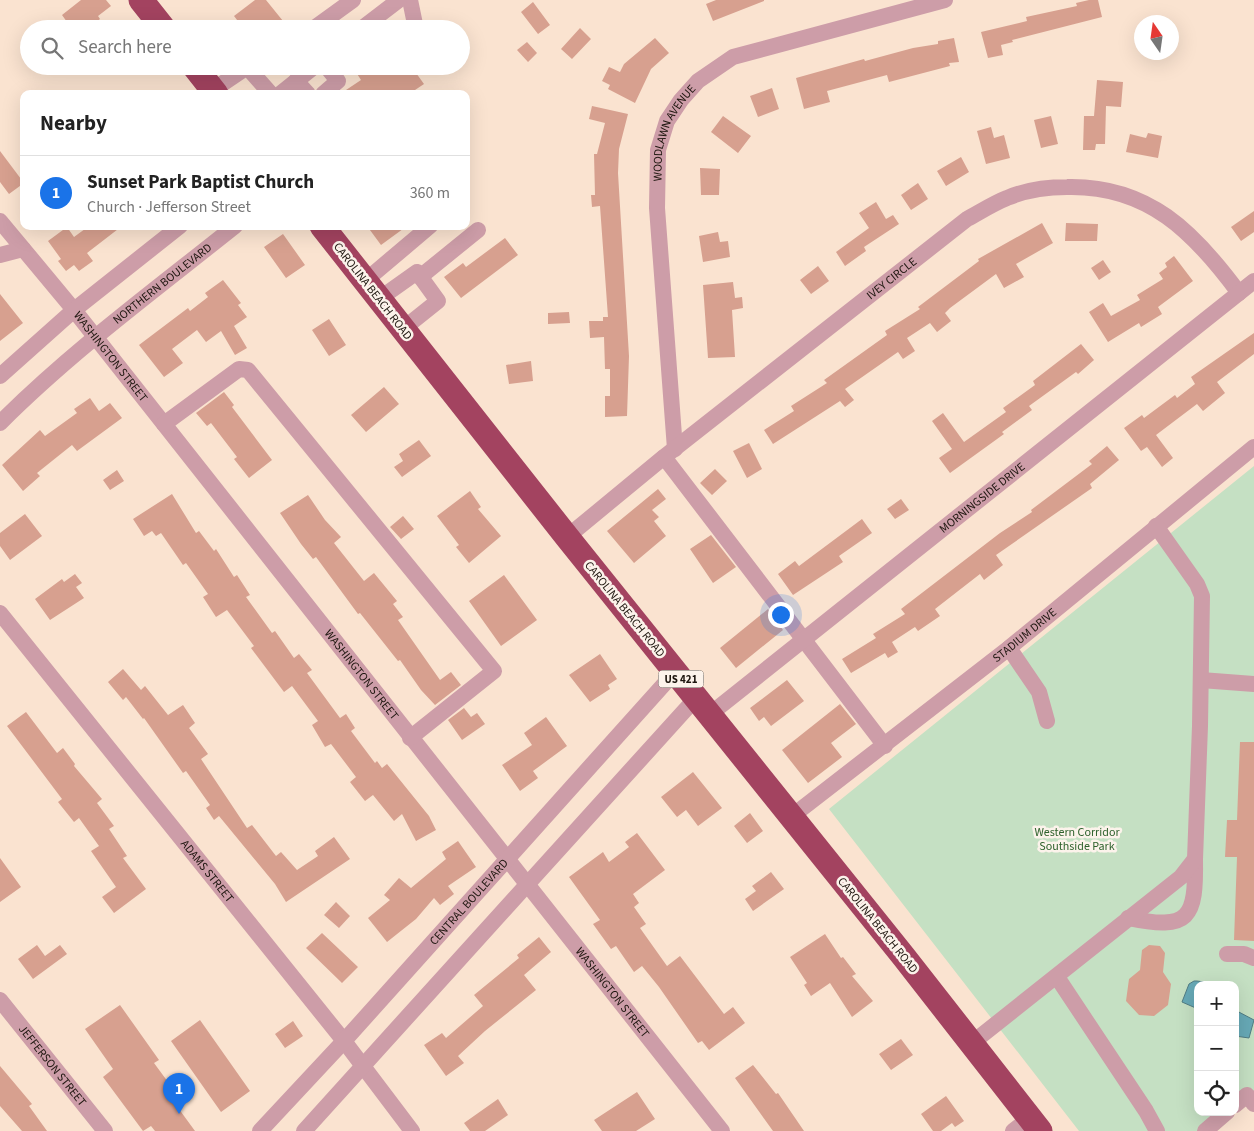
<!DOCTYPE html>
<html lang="en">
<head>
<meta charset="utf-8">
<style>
	:root { --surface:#fff; --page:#f2f2f2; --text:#222; --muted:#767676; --line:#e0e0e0; --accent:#1a73e8 }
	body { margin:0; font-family:"Source Sans 3",sans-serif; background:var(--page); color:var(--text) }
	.controls { position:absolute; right:15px; bottom:15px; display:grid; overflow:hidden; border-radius:10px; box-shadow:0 5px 20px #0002 }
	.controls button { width:45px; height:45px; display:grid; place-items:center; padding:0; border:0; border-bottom:1px solid var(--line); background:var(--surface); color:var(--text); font:25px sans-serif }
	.compass { position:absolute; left:1134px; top:15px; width:45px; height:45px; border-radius:50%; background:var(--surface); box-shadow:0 5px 20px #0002; rotate:347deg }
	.you { position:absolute; left:780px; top:614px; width:18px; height:18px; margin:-12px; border:4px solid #fff; border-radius:50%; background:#1a73e8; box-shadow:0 0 0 8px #1a73e833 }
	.badge { display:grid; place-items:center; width:32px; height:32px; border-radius:50%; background:var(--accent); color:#fff; font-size:16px; font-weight:700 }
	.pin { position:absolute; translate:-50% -41px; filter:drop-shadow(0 1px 2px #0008) }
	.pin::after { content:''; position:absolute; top:26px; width:18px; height:15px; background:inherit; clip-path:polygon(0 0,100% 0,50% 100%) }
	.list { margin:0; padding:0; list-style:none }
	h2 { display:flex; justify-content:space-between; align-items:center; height:65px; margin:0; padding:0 20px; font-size:21px }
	h2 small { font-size:16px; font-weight:400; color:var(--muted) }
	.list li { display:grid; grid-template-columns:32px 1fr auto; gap:15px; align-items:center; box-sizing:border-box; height:75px; padding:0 20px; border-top:1px solid var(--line) }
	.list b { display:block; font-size:19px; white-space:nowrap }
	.list p { margin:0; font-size:16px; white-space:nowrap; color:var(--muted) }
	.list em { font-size:16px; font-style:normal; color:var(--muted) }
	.icon { flex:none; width:28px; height:28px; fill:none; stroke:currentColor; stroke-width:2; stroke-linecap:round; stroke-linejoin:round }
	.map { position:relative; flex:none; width:1254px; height:1131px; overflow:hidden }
	.search { position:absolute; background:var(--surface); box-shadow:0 5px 20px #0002; left:20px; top:20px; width:450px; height:55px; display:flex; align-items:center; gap:12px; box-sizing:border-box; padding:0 18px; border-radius:28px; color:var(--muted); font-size:19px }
	.panel { position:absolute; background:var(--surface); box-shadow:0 5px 20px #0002; left:20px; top:90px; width:450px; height:140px; border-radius:10px }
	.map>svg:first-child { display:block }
</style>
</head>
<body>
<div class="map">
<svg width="1254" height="1131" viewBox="0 0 1254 1131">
	<rect width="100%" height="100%" fill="#fae3d0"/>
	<path fill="#c5e0c3" d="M1254,466V1099L1235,1111V985H1198V1112H1233L1202,1131H1079L829,809Z"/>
	<path fill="#67a9b6" stroke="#517d84" d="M1194,981H1197L1227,985H1198V1009L1182,1002L1189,984Z
		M1235,1010L1254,1020L1249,1038L1235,1036Z"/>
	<path fill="#d7a08f" d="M81,0H106L111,6L98,16L100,19L88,29H72L62,15Z
		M255,0H266L283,21L273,29H244L234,16Z
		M716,0H764V1L713,21L706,4Z
		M1089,0H1098L1102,17L1012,40L1013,42L1001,45L1003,55L988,58L981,32L1027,21L1026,17L1077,6L1076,3Z
		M533,2L550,25L538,34L521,12Z
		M580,28L591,39L572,59L561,49Z
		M655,38L669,53L651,69L635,103L608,89L610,85L602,81L609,67L620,72L624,64Z
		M954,38L959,62L949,63L950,66L889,82L887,75L827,91L830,102L804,109L796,78L864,59L865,61L913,48L938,44V41Z
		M527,42L537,53L528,62L517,50Z
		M352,66H392L397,73L411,66L424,84L409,94H340L361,80Z
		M1097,80L1123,82L1121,107L1106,106L1105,144H1096L1095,150H1083L1084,116H1094Z
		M772,88L779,109L758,117L750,96Z
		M592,106L628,114L619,149L618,173L629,356L627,416L605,417V396H610V369H605L604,337L590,338L589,321H603V317H608L600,206L592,207L591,195H595L594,154H597L605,123L589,119Z
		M723,116L751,136L738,153L711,132Z
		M1051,116L1058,144L1041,148L1034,120Z
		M991,127L994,138L1004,135L1010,158L986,164L977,131Z
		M1148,133L1162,136L1158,158L1126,152L1130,134L1146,138Z
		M0,151L24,183L9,194L0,182Z
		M961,157L969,172L946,186L937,171Z
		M700,168L720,169L719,195H701Z
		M918,183L928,199L911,210L901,195Z
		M876,202L886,219L893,215L899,224L864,247L866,251L845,266L836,252L869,228L859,213Z
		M1254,211V232L1241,241L1231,227Z
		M1042,223L1053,243L1016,264L1024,277L1004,288L996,274L950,308L945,313L951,321L937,332L930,323L907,338L915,351L903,359L898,352L845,389L854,400L845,407L840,401L773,444L764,430L794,411L791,406L827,383L824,380L887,335L885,331L920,309L918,307L979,261L978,259Z
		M1066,223L1098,224L1097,241H1065Z
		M89,226H122L87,253L93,261L79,271L74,265L66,271L58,261L61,259L48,241L67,227L74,237Z
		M367,226H407L381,245Z
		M718,232L720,242L728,241L730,257L703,262L699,236Z
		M283,234L305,265L286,278L264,247Z
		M505,238L518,255L461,298L444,277L463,263L466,267Z
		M1174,256L1193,281L1158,307L1162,314L1141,327L1139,323L1108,342L1089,312L1103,303L1111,316L1140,300L1137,295L1163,279L1159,273L1167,267L1165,263Z
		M1103,260L1111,272L1099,280L1091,268Z
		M818,266L829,281L811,294L800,280Z
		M223,280L241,303L238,305L247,317L234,326L247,348L235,355L221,331L206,342L197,330L172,349L183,363L164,377L139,345L188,308L190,311L208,297L205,293Z
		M733,282L735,298L742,297L743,308L732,310L735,357L708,358L703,285Z
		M0,294L23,323L0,341Z
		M569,312L570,323L548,324V313Z
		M329,319L346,345L329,356L312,330Z
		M1254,333V354L1217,382L1225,393L1203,411L1197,404L1156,435L1173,458L1162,467L1147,447L1141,451L1124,428L1142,415L1144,418L1175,395L1177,398L1195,384L1191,377Z
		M1081,344L1094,360L1078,374L1076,372L1029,406L1032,410L1002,432L1004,434L950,473L939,458L952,449L932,421L943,413L964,442L1006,412L1003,408L1035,385L1033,381Z
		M531,361L533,381L509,384L506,365Z
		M384,387L399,404L366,432L351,415Z
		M224,392L234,405L232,407L272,460L249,478L234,459L237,457L211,423L207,426L196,413Z
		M90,398L99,411L110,403L122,418L77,451L72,445L37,473L40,476L23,491L2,465L40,430L45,436L77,413L74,409Z
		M419,440L431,456L402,477L394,467L403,461L399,454Z
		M749,443L762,469L747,478L733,451Z
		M1107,446L1119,460L1090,484L1092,488L996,555L1003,565L984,580L980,574L935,609L940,616L918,631L915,627L892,642L898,652L888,658L885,653L851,673L842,659L876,638L873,634L905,614L901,609L1000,533L1032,512L1031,510L1092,464L1089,461Z
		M715,469L727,481L712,495L700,483Z
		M117,470L124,481L110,490L103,480Z
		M658,489L666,499L652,510L659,517L654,521L666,536L634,563L607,531Z
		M470,491L481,507L478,509L501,536L469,563L456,547L459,545L437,516Z
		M172,494L196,533L199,531L214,551L216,549L234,577L237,575L250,595L246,597L272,633L275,631L294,658L299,654L312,670L307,673L340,718L346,714L355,728L351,731L375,763L377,761L382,768L387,764L429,816L436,830L416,841L402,814L394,821L373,795L365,801L350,782L356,777L331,744L325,747L312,725L318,721L292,686L284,692L251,648L254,646L227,610L216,617L203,597L208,594L186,563L183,565L161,533L156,536L152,531L144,536L133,519Z
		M308,495L325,520L341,537L334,543L364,581L374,573L397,601L393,604L403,617L398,620L440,680L451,672L461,685L435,705L421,690L400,660L398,661L360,613L358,614L316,557L313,559L301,544L280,513Z
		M901,499L909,510L895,519L887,509Z
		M25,514L42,536L10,560L0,546V533Z
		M403,516L414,529L401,539L390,527Z
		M862,519L872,533L839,556L843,562L793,595L778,574L795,561L799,566Z
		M711,535L736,567L713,583L690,549Z
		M75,574L82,583L76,587L84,598L50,620L35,599L62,579L64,582Z
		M504,575L537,620L501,646L469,601Z
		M768,609L783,630L736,668L720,648Z
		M600,654L617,679L608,685L610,689L590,702L569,675Z
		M123,669L141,690L145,686L168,715L183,705L195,723L189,728L208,754L201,759L247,828L252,825L276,856L281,852L297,870L318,856L315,851L334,837L350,859L286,902L275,884L219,816L214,820L206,808L210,805L186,771L183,773L144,718L143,719L126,697L123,700L108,682Z
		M787,680L804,701L771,726L764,717L759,721L750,708Z
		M840,704L856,724L831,743L842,757L808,783L782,750Z
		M464,708L471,717L477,713L485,724L462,740L448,720Z
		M26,712L57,753L63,748L75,764L74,766L102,799L97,803L114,826L109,829L127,856L123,858L146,889L114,913L102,897L116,887L91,851L99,846L79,818L74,822L58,802L62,799L7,726Z
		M546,717L567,746L533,771L538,778L520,791L502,765L532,745L524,733Z
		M1240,742H1254V941L1234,940L1237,857H1225L1227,820H1237Z
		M693,772L722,808L698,826L686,810L677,817L661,797Z
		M750,813L763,831L747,843L734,826Z
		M637,833L665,870L633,894L639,903L634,907L646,924L640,928L667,966L680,956L724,1014L733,1007L745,1023L709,1050L702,1041L698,1043L659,987L642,966L634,972L616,946L611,949L593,924L600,920L569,877L603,852L609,862L629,847L625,842Z
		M458,841L476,867L448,886L454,894L440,905L434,898L416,919L387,942L368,918L390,900L384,895L399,878L411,888L446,859L442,852Z
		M0,858L21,887L0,902Z
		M771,872L784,889L753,911L745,899L756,891L752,886Z
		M336,902L350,916L339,928L324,915Z
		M322,933L358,967L342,983L306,948Z
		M825,934L841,958L843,957L856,974L852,976L873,1001L852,1017L830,983L811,996L804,985L807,983L790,957Z
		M539,937L551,952L524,975L536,990L485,1031L458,1056L464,1063L446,1076L424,1045L442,1033L446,1038L483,1006L474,995L519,958L517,955Z
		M37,945L45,956L60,945L67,954L33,979L18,959Z
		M1149,945L1160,946L1165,953L1163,972L1171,984L1168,1005L1154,1016L1139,1015L1126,1001L1129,979L1140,970L1142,950Z
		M120,1005L159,1060L154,1063L182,1101L176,1105L195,1131H155L151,1126L143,1131L103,1077L113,1069L85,1029Z
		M200,1020L250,1091L221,1112L171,1041Z
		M293,1021L303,1036L285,1048L275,1034Z
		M901,1039L913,1055L891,1070L879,1054Z
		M753,1065L776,1094L778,1093L804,1131H773L735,1078Z
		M0,1066L32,1104L29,1106L47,1131H22L0,1106Z
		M637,1092L655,1119L636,1131H602L594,1120Z
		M946,1096L964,1121L955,1127L952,1123L941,1131H933L921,1114Z
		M498,1099L508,1115L485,1131H470L464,1123Z"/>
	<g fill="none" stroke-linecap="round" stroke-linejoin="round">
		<g stroke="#cd9da8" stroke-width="16">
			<path d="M410,0L416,29"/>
			<path d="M313,29L353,0"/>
			<path d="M361,29L399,0"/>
			<path d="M296,81L308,94"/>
			<path d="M213,90L247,67L271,94"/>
			<path d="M280,94L315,66"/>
			<path d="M323,94L338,81L326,66"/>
			<path id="s1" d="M0,221L74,310L722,1131"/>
			<path d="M0,255L23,249"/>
			<path d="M420,277L478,230"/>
			<path d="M365,281L430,226"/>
			<path d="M379,299L417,272L438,301L403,329"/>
			<path d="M0,376L74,310L180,226"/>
			<path id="s2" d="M0,423C72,351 155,290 235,226"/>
			<path d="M164,424L239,369L248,370L494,671L410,738"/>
			<path id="s3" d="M675,449L657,208L658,150L667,121L681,100L698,81L733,57L945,0"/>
			<path d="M664,457L885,746"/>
			<path id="s4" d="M567,537L664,457L967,219C980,212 994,203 1007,198C1026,190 1047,187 1067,187C1148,185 1194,232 1239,293"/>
			<path id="s5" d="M0,613L344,1041L412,1131"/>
			<path d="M1009,648L1039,692L1047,721"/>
			<path d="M1201,680L1254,684"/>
			<path id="s6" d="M709,715L1254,281"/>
			<path id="s7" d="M791,817L1009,648L1254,447"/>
			<path d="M1128,918C1190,931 1196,918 1195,859"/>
			<path d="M1227,954H1244L1254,958"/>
			<path d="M1057,977L1146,1111L1157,1131"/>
			<path id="s8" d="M0,1000L105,1131"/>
			<path d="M972,1043L1181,877L1195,859L1200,726L1202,596L1197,584L1156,526"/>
			<path d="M1235,1105L1247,1095L1254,1104"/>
			<path id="s9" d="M260,1131L344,1041L675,672"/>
			<path d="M304,1131L696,698"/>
			<path d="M1013,1131L1030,1118"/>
			<path d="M1205,1131L1227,1112"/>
		</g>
		<path stroke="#a34360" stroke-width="25" d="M141,0L164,29
			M194,66L216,94
			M322,226L567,537L904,957L1040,1131"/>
	</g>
	<g text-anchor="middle" stroke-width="5" stroke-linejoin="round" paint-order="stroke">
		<rect fill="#fcf3eb" stroke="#615952" stroke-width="1" x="658.5" y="670.5" width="45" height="17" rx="4"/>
		<g font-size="11" font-weight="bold" fill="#1f1710">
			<text x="681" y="683">US 421</text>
		</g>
		<g font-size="12" fill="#1f1710" stroke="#fcf3eb">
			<text dy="4" stroke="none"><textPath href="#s3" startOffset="321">WOODLAWN AVENUE</textPath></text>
			<text dy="4" stroke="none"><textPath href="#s4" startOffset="415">IVEY CIRCLE</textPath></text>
			<text dy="4" stroke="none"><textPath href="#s2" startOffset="214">NORTHERN BOULEVARD</textPath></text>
			<text transform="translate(373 291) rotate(52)" y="4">CAROLINA BEACH ROAD</text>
			<text dy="4" stroke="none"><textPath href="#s1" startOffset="175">WASHINGTON STREET</textPath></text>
			<text dy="4" stroke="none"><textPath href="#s6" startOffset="349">MORNINGSIDE DRIVE</textPath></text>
			<text transform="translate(625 609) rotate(51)" y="4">CAROLINA BEACH ROAD</text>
			<text dy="4" stroke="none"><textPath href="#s7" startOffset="296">STADIUM DRIVE</textPath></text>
			<text dy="4" stroke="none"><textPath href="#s1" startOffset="580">WASHINGTON STREET</textPath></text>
			<text dy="4" stroke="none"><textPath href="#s5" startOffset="331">ADAMS STREET</textPath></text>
			<text dy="4" stroke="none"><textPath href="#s9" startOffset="310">CENTRAL BOULEVARD</textPath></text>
			<text transform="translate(878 925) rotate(51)" y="4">CAROLINA BEACH ROAD</text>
			<text dy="4" stroke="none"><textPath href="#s1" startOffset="985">WASHINGTON STREET</textPath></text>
			<text dy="4" stroke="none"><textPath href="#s8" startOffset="84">JEFFERSON STREET</textPath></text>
		</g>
		<g font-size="12" fill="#2f622d" stroke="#fcf3eb">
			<text x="1077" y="836">Western Corridor<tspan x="1077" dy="14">Southside Park</tspan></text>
		</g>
	</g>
</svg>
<div class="controls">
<button>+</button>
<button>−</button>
<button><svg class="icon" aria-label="locate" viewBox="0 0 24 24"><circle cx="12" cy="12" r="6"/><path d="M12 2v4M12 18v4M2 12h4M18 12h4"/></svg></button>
</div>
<svg class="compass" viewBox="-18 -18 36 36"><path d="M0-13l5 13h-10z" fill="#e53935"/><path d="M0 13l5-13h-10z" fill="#767676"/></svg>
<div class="you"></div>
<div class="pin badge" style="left:179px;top:1114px">1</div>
<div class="search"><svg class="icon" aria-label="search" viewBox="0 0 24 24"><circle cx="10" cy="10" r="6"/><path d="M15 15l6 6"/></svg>Search here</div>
<section class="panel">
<h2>Nearby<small></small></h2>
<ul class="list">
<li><span class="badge">1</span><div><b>Sunset Park Baptist Church</b><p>Church · Jefferson Street</p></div><em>360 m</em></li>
</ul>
</section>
</div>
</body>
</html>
